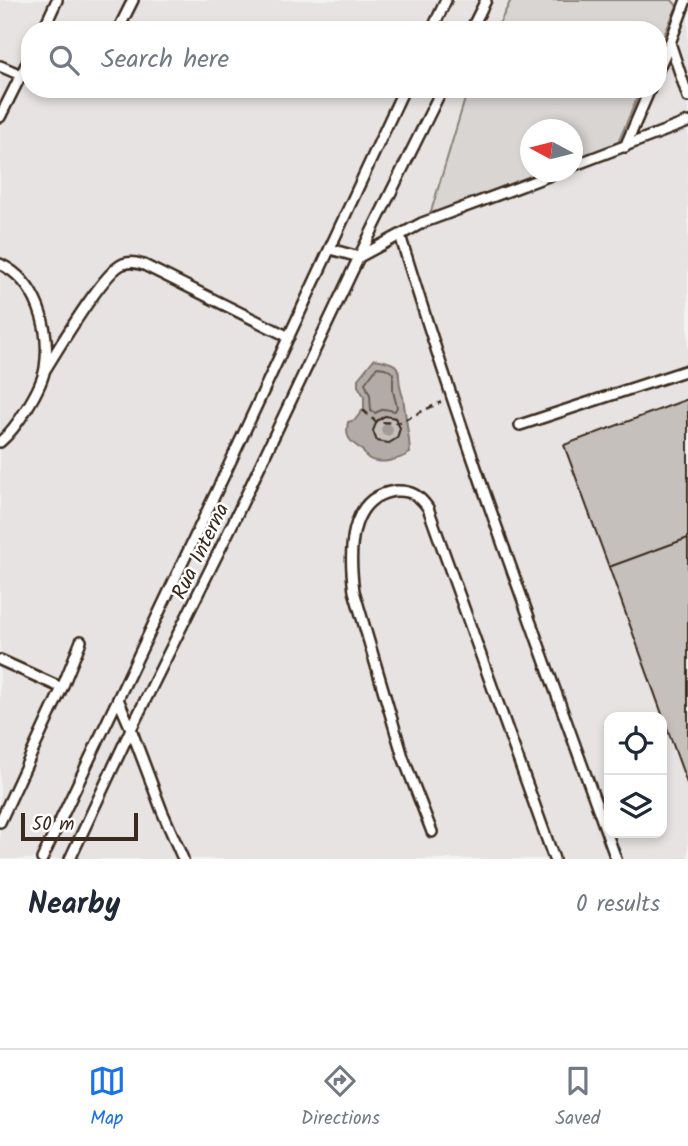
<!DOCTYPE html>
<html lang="en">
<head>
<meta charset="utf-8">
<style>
	:root { --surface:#fff; --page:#f6f6f7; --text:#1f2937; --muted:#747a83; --line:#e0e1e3; --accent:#1a73e8 }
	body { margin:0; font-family:Kalam,sans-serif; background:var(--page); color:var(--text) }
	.controls { position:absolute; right:21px; bottom:21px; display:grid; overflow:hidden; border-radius:14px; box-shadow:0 4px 10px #0003 }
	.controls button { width:63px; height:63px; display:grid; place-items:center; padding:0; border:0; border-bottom:2px solid var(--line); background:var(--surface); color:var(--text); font:35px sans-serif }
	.compass { position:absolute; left:520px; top:119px; width:63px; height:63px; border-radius:50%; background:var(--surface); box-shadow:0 4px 10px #0003; rotate:277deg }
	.scale { position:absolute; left:21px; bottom:18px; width:117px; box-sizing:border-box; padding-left:7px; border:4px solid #3b2a1e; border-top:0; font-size:19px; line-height:24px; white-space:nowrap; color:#3b2a1e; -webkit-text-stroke:5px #fff; paint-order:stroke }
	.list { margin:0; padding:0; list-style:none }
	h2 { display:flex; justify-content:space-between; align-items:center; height:91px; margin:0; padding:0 28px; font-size:30px }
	h2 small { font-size:23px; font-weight:400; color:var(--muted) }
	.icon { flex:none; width:38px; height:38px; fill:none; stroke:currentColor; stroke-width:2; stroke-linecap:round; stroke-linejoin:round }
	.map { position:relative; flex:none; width:688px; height:859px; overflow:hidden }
	.search { position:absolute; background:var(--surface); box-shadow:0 4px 10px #0003; left:21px; right:21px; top:21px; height:77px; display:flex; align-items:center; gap:18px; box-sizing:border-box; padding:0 24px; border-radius:28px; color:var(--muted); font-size:26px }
	.sheet { height:189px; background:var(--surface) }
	nav { display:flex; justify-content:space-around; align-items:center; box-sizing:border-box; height:98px; border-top:2px solid var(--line); background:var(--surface); font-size:19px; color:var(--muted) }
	nav a { display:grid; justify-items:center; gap:4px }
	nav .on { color:var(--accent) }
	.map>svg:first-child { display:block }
</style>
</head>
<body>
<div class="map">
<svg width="688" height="859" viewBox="0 0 688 859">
	<rect width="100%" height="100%" fill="#f3f2f2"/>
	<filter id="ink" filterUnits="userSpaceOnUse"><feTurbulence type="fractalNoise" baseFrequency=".0143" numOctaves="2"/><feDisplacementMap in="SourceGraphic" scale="14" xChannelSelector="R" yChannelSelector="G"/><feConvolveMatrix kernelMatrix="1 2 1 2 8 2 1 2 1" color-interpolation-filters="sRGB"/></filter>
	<g filter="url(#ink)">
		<path fill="#e6e3e2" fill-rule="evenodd" d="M0,0H688V859H0ZM30,30H658V89H30ZM530,130H572V172H530ZM609,717H662V833H609Z"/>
		<path fill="#d8d5d2" stroke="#8a8078" stroke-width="2" d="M511,0H672L677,6L658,49V30H496Z
			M468,89H641L618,143L573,160L572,130H530V172H544L430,215Z"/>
		<path fill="#b2aba7" stroke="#827770" stroke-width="2" fill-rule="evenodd" d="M374,359C410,364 393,372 403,397L409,440L410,453C400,459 380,466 368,458C365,456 364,452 361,449C349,441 345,437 348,422L355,420L364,408V396L358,386V379ZM384,416L395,418L400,428L397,438L389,443L377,441L373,431L377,421Z"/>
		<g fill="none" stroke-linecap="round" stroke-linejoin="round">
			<path stroke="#6b5e55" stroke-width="2" d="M377,367L385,368L393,373V391L397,407L395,411L384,409L375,413L371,411L370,395L365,383Z"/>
		</g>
		<path fill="#c6c0bd" stroke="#3b2a1e" stroke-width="2" d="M688,399V538L609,567L564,445Z
			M385,416L395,418L400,428L397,438L389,443L377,441L373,431L377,421Z
			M688,538V786L609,567Z"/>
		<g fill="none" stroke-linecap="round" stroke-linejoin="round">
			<g stroke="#3b2a1e" stroke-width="14">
				<path id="lane" d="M686,0L670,43L688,97
					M43,30L57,0
					M118,30L133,0
					M432,30L446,0
					M471,30L486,0
					M0,66L21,75
					M658,70L670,43
					M0,117L30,57
					M625,147L650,89
					M572,166L688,122
					M400,235C464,446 542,652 616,859
					M330,249L359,257
					M359,257L422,223L559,172
					M0,264C37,281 51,329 45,368C42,388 16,429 0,442
					M45,370C58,349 104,271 123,264C130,261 137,263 144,265L289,337
					M520,425L688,370
					M0,660L62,688
					M118,699L131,729L162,811L183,859
					M0,822L62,688L81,641
					M432,832L403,757L354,591C349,555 347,496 396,491C411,490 420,496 428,508L554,859
					M42,859L228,467L404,89
					M70,859L131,729L231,527L359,257L442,89"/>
			</g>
			<path stroke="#3b2a1e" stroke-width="2.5" stroke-dasharray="7 5" stroke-linecap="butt" d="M363,410L376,422L398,423L441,402"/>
			<use href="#lane" stroke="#fff" stroke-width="9"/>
		</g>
		<circle fill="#a39c96" cx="387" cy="430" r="6"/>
	</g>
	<g text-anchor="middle" stroke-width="5" stroke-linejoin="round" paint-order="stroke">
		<g font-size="21" fill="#3b2a1e" stroke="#fff">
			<text transform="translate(200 551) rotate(-64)" y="7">Rua Interna</text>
		</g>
	</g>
</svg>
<div class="controls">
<button><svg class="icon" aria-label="locate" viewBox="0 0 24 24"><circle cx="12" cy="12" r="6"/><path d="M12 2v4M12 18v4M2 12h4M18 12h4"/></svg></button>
<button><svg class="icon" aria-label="layers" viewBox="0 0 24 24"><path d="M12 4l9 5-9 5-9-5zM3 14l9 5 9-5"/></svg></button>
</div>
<svg class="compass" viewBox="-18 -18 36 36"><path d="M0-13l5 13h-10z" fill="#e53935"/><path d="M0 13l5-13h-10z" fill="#747a83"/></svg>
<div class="scale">50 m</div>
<div class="search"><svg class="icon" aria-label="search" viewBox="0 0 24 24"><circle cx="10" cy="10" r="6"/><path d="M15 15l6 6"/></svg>Search here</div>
</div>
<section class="sheet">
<h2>Nearby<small>0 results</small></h2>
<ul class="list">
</ul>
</section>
<nav>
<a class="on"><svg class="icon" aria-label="map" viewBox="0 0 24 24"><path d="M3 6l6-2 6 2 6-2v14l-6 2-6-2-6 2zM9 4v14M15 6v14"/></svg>Map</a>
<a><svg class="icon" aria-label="directions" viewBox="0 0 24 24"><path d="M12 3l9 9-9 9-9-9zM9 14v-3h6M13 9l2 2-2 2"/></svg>Directions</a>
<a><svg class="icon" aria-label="saved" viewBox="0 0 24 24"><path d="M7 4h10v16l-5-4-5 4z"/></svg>Saved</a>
</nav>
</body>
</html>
